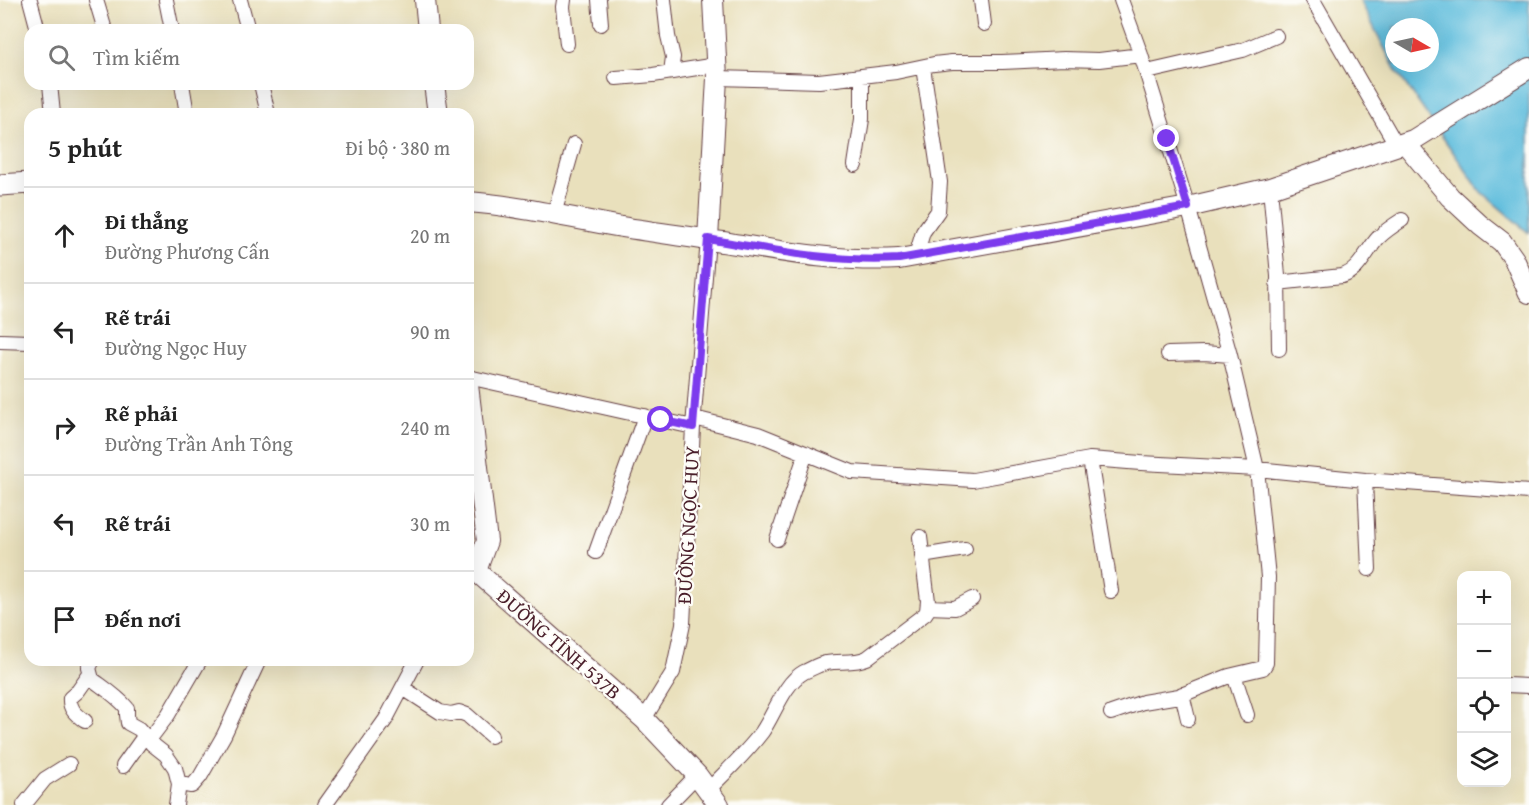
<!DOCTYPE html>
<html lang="vi">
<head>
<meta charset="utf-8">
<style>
	:root { --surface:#fff; --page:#f2f2f2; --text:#222; --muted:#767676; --line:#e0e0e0 }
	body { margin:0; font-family:"Gentium Book Plus",serif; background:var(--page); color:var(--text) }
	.controls { position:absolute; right:18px; bottom:18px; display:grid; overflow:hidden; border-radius:12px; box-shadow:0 6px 24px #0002 }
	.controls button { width:54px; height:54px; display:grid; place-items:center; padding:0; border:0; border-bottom:2px solid var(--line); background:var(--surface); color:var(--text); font:30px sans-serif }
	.compass { position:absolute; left:1385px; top:18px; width:54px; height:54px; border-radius:50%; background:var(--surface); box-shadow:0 6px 24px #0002; rotate:99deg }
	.stop { position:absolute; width:18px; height:18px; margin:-14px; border:4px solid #7c3aed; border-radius:50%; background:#fff }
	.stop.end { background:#7c3aed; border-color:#fff; box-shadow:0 2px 6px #0008 }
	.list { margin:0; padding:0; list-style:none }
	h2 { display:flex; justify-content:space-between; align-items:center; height:78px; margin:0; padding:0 24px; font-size:26px }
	h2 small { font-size:20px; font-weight:400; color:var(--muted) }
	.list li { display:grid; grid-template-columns:39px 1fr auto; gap:18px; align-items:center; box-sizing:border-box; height:96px; padding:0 24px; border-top:2px solid var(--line) }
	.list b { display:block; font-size:22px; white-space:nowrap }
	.list p { margin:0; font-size:20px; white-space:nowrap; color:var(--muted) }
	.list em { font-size:20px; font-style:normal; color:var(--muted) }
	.icon { flex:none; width:33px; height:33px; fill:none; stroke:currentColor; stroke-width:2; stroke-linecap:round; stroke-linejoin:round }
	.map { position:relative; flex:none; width:1529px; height:805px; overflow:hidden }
	.search { position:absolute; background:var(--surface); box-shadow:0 6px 24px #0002; left:24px; top:24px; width:450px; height:66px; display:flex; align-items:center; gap:15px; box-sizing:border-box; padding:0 21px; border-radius:18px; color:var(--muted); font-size:22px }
	.panel { position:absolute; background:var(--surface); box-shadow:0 6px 24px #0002; left:24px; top:108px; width:450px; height:558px; border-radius:18px }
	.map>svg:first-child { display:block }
</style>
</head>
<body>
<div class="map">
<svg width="1529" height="805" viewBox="0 0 1529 805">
	<rect width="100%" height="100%" fill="#fdfcf7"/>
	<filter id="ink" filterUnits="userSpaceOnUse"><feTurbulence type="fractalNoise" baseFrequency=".0167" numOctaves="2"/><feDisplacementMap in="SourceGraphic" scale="12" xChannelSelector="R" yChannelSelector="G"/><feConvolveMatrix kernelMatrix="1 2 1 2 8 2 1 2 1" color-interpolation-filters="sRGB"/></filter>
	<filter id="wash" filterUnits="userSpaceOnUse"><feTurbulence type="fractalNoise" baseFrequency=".008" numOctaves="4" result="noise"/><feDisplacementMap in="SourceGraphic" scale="24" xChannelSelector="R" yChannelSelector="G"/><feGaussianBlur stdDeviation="1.35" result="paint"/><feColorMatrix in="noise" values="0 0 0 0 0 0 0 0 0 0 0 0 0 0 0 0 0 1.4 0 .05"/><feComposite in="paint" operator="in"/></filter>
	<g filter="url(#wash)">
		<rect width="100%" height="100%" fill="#e9e0bc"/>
		<path fill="#5fbddd" stroke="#546e84" stroke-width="1.5" fill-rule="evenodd" d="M1360,0H1529V233L1481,192L1395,69ZM1394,27H1430V63H1394Z"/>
	</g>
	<g filter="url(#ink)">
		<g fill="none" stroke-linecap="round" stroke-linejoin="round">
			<g stroke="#623c41" stroke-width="16">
				<path id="street" d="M30,0L38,30
					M96,0L105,30
					M166,0L172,30
					M240,0L248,30
					M564,0L563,7L567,44
					M599,0L601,24
					M664,0L668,36L673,57L671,72
					M981,0L984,24
					M1313,0L1397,146
					M1147,72L1243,50L1276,36
					M616,78L653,75L716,65
					M717,78L819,81L896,72L934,64L952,62H1002L1064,59L1099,60L1141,55
					M50,84L53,114
					M182,84L187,114
					M261,84L268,114
					M855,165L862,119V77
					M1270,188L1278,276L1279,349
					M554,214L574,144
					M919,256L918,249L923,232L938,211L940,182L923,67
					M1277,283L1342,276C1360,271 1366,251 1378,238C1385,231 1394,225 1402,220
					M0,341L30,342
					M1168,354L1204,353L1230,355
					M468,377L693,427
					M694,418L758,434L852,472L973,480L1090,459L1141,463L1257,469L1365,480L1529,492
					M1090,459L1111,591
					M1365,480L1369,569
					M777,539L806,453
					M596,552L645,416
					M922,556L965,549
					M928,607L955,608L972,599
					M93,660L89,668L92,679C104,688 117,696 127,708V715L128,723L139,729L152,744L166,755L175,768L179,784L176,805
					M1234,675L1247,715
					M1506,685L1529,686
					M403,688L440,712L451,714L459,712L467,715L491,736
					M1182,694L1188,719
					M1111,713L1143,702L1179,696L1229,676L1263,668L1266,663L1268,577L1257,469L1230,355L1188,207L1141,55L1121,0
					M644,719L673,672L683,624L693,427L708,239
					M85,721C77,715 69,710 70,698L78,691L90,674
					M149,740L168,715L200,660
					M123,766L145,735
					M179,784L191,786L193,785L200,777L224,735L259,660
					M708,790C727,771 746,753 762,732C775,713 784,683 804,672C811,669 819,664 826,663C839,660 854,664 867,658L925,614L927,611L928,601L920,537
					M24,805L45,779L69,764
					M325,805L386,719L417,660
					M668,805L697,775"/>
			</g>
			<g stroke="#623c41" stroke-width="22">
				<path id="secondary" d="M425,0L428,30
					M434,84L438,114
					M1405,143L1450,197L1480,225L1502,242L1514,259L1529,293
					M468,202C520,206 571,218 622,227C659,233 698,238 735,244C790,253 843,262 899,259L1188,207L1270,188L1413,140L1529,68
					M708,239L717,78L713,0
					M468,385L487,541L476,571L644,719L697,775L719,805"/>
			</g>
			<g stroke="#623c41" stroke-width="23">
				<path id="primary" d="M0,185L30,183"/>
			</g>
			<use href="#street" stroke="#fff" stroke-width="14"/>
			<use href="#secondary" stroke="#fff" stroke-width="20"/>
			<use href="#primary" stroke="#fff" stroke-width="21"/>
		</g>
	</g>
	<g fill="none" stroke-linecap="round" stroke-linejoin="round" filter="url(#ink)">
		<path stroke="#7c3aed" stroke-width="8" d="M661,420L693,427L708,239C772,250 834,263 899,259L1188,207L1167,139"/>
	</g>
	<g text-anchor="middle" stroke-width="4.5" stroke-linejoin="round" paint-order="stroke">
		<g font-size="20" fill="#4a1f2b" stroke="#fdfcf7">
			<text transform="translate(688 525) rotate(-87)" y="7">ĐƯỜNG NGỌC HUY</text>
			<text transform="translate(559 644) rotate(41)" y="7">ĐƯỜNG TỈNH 537B</text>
		</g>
	</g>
</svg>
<div class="controls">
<button>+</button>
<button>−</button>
<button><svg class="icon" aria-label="locate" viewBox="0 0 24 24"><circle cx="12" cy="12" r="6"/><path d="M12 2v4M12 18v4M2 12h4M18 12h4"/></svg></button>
<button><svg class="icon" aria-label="layers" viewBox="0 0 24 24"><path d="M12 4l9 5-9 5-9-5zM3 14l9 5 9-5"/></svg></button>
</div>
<svg class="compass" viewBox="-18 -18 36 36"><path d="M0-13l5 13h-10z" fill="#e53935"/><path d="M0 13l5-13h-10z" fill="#767676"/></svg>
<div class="stop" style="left:661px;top:420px"></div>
<div class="stop end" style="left:1167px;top:139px"></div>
<div class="search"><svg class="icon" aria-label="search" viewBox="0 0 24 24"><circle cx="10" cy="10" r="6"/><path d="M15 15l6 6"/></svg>Tìm kiếm</div>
<section class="panel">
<h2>5 phút<small>Đi bộ · 380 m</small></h2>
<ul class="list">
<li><svg class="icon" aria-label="ahead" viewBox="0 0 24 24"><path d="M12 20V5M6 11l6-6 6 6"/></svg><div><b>Đi thẳng</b><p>Đường Phương Cấn</p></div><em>20 m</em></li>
<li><svg class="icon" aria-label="left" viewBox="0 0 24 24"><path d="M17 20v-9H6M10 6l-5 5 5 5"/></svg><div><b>Rẽ trái</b><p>Đường Ngọc Huy</p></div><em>90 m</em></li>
<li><svg class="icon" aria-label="right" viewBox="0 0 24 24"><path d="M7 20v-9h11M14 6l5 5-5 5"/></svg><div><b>Rẽ phải</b><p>Đường Trần Anh Tông</p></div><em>240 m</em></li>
<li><svg class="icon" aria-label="left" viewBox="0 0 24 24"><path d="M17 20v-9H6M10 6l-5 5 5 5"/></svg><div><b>Rẽ trái</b></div><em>30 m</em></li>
<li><svg class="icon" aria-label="arrive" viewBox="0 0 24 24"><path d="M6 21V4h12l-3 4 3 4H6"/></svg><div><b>Đến nơi</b></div></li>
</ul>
</section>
</div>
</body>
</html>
